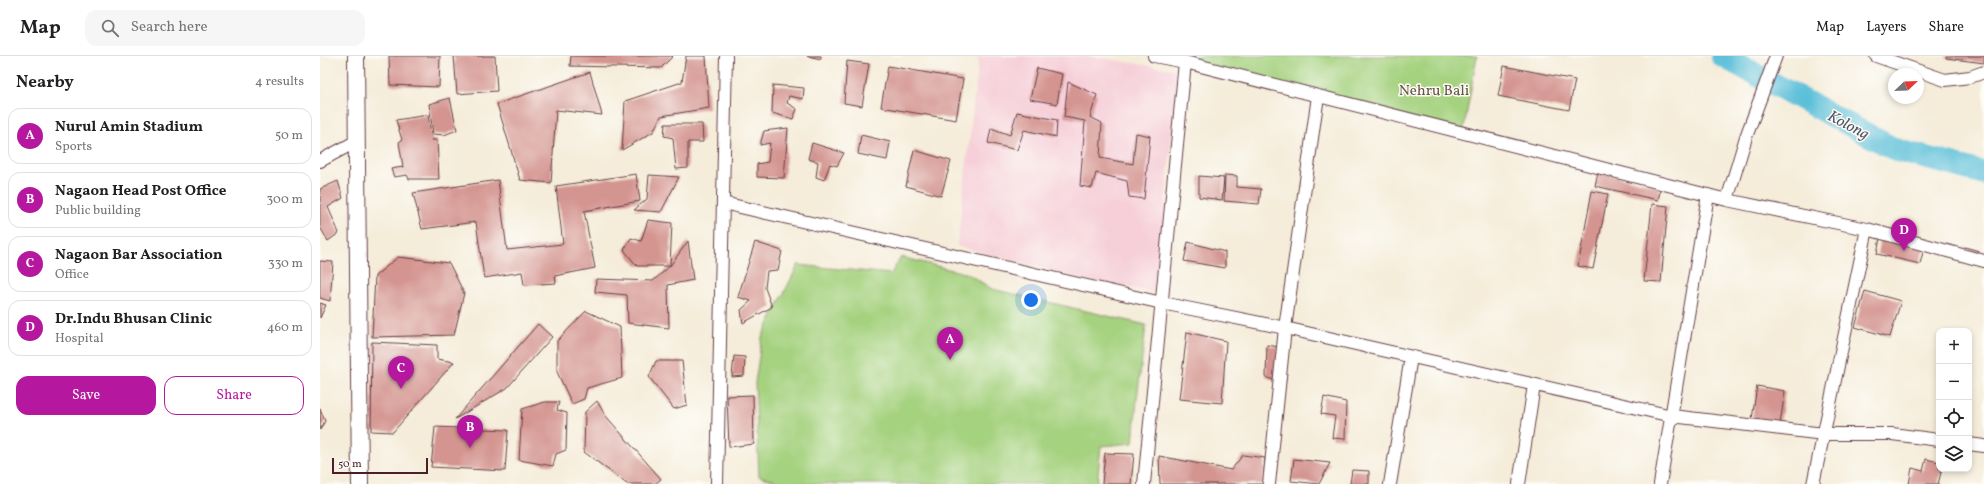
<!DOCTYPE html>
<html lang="en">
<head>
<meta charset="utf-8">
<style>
	:root { --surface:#fff; --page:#f6f6f6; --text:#202124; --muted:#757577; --line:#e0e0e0; --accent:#b5179e }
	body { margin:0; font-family:Vollkorn,serif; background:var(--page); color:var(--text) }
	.controls { position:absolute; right:12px; bottom:12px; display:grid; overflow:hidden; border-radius:8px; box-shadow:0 2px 6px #0003 }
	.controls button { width:36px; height:36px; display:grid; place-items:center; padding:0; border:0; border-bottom:1px solid var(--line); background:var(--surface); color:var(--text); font:20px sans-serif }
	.compass { position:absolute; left:1568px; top:12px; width:36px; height:36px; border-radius:50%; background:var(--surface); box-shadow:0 2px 6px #0003; rotate:67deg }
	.scale { position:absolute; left:12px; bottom:10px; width:96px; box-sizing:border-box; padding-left:4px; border:2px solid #4a1f2b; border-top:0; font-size:11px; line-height:14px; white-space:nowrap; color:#4a1f2b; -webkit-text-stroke:3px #fdfcf7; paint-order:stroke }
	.you { position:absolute; left:711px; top:244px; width:14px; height:14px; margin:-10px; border:3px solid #fff; border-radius:50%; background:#1a73e8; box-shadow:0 0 0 6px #1a73e833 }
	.badge { display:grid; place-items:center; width:26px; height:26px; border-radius:50%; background:var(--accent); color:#fff; font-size:13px; font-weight:700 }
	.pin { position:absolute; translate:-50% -33px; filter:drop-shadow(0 1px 2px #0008) }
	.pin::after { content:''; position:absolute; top:21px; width:14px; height:12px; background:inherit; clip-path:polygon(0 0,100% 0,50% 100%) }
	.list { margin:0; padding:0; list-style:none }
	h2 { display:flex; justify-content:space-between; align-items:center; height:52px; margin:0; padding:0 16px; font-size:17px }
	h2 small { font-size:13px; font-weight:400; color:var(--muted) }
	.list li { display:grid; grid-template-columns:26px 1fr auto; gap:12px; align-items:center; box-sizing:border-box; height:56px; margin:0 8px 8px; padding:0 8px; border:1px solid var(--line); border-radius:12px }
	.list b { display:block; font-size:15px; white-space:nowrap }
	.list p { margin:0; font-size:13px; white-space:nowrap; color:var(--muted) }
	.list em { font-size:13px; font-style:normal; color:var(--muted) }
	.actions { display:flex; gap:8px; padding:12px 16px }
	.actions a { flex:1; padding:9px 0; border:1px solid var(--accent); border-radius:12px; text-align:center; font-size:14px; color:var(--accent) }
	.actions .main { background:var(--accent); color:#fff }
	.icon { flex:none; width:22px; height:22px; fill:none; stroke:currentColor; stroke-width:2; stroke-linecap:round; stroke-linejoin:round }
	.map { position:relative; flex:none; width:1664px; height:428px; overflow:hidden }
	header { display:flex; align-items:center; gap:24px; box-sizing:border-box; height:56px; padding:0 20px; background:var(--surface); border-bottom:1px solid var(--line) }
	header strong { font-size:19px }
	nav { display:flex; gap:22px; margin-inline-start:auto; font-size:14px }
	.search { width:280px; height:36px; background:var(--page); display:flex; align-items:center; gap:10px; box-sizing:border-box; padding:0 14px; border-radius:12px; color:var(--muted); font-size:15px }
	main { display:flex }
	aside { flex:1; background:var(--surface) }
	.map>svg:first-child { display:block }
</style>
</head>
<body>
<header>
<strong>Map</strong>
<div class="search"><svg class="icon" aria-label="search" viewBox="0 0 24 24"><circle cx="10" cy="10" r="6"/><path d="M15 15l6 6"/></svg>Search here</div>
<nav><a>Map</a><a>Layers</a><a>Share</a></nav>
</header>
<main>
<aside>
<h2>Nearby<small>4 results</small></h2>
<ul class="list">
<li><span class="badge">A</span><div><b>Nurul Amin Stadium</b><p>Sports</p></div><em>50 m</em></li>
<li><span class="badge">B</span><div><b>Nagaon Head Post Office</b><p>Public building</p></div><em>300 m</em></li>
<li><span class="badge">C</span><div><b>Nagaon Bar Association</b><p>Office</p></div><em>330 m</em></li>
<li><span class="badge">D</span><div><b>Dr.Indu Bhusan Clinic</b><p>Hospital</p></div><em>460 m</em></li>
</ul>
<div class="actions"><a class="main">Save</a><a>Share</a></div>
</aside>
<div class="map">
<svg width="1664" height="428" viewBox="0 0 1664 428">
	<rect width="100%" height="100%" fill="#fdfcf7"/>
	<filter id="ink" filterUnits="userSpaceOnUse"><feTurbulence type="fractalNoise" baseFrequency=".025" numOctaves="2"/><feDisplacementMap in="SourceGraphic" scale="8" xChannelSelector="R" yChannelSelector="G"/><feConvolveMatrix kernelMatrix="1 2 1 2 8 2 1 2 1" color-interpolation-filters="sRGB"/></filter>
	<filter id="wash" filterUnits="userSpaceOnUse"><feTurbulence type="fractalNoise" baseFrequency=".012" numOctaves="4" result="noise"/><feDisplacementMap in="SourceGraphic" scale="16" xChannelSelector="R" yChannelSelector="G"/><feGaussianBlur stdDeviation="0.9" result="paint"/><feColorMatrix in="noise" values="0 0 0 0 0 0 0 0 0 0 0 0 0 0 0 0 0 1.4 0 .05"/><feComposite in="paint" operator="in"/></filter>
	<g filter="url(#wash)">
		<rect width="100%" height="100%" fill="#f5ecd9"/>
		<path fill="#f6cfd8" d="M659,0H767L858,14L837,237L761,223L637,190Z"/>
		<path fill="#a5d27f" stroke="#787855" d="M834,0H1157L1143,77Z
			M581,201L648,218L672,233L826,269L817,343L813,387L781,390L777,428H466L439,420L435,327L442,281L478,209L571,218Z"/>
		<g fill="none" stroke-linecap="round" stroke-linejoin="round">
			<path stroke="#5bbfd9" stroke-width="23" d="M1402,0L1576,94L1664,117"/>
		</g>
		<g id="blocks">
			<path fill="#d49490" d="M69,0H120L119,31L70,29Z
				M134,0H175L177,35L137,38Z
				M251,0H353L341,12L250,10Z
				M366,0H386L389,52L341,60L333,76L302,94L305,45L362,26Z
				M487,0H501V3Z
				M1626,0H1664V7L1626,2Z
				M527,5L549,8L542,50L524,47Z
				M568,10L643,23L636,64L561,51Z
				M1184,10L1255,24L1249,54L1178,40Z
				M717,12L742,18L737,48L710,43Z
				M270,16L282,59L236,54L231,127L200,124L177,48Z
				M748,26L777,39L770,61L782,67L780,102L813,108L816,77L830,80L824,143L809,141L807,125L776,117L772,132L760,130L765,65L744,61Z
				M453,29L484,32L483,43L469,40L467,47L477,53L473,63L452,57Z
				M130,42L137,74L124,79L113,78L109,48Z
				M697,56L737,64L736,81L704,74L697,94L668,87L671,72L690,79Z
				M108,59L112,84H117L119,123H89L87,119L74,121L71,113L83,111L79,86L82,84L76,64Z
				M345,68H382L383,86H368V112L356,113L353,82L344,80Z
				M468,72L464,122L437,121V108L448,106L450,87L440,89L444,75Z
				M541,79L570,86L567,104L538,98Z
				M492,87L524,97L517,110L510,108L504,124L496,121L498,106L488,103Z
				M594,94L631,105L621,140L586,130Z
				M1278,116L1341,131L1338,144L1275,130Z
				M316,118L320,145L264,155L275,212L235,220L236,227L204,229L202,216L164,222L156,166L102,173L93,137L178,124L187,194L243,188L236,130Z
				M329,119L359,121L341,156L314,154L327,143Z
				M905,119L917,120V131L941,133L939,148L904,145Z
				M879,120L904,122L902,144L879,141Z
				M18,125L23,142L8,151L19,177L8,185L0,171V133Z
				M1272,135L1288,138L1273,213L1258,210Z
				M1332,148L1348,150L1341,226L1324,225Z
				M328,164L352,167L350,210H317L304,194L311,182L321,185Z
				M1560,182L1604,192L1600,208L1557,198Z
				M368,185L373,224L348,229L349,272L308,267L307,239L275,236L276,223L333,225L350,210Z
				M435,186L462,195L458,214L447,215L445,232L452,251L423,267L421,254L431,245L418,241Z
				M868,186L905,196V212L864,205Z
				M1645,191L1659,195L1657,202L1643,198Z
				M78,201L129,207L144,237L134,279L52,281L55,220Z
				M0,205L13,206L10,245L0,242Z
				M1545,235L1581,245L1570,281L1535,271Z
				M0,247L6,249L0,262Z
				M266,255L300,271L302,322L267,332L264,343L252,348L237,316V285Z
				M218,268L232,281L187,332L135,363Z
				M867,276L906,285L902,347L859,343Z
				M52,286L117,289V303L134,306L73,376L51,375Z
				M947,289L959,291L955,325L946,321Z
				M414,300L425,301L424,320L412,321Z
				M336,305H362L367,349L354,353L329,321Z
				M1437,330L1465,335L1460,368L1432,363Z
				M433,339L434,388L409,391L407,340Z
				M1004,341L1026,346L1025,383L1012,382L1015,360L1001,358Z
				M277,345L285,359L341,423L335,428H307L264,396L265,356Z
				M225,346H239L237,354L247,357L246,394L236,398L233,410L199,404L202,353Z
				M0,353L5,365L0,374Z
				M115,371L188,374L185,415L111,411Z
				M785,397L814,398L811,428H782Z
				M923,399L945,402L943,428H840L839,400L911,414Z
				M974,403L1010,407L999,428L971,425Z
				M1606,403L1619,406V413H1622L1618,428H1589L1592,412L1603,415Z
				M1032,414L1049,415V428H1030Z"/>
		</g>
	</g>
	<g filter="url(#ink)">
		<use href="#blocks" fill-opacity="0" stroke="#643e45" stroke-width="1"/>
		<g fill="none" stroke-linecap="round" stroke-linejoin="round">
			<g stroke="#643e45" stroke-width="14">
				<path id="minor" d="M834,0L865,6L1407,144L1547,173L1664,205
					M1556,0L1625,24L1650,21L1664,16
					M0,105L37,85
					M1407,144L1426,81L1456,0
					M403,147L842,247L965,272L1352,360L1504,378H1572L1619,384
					M1649,388L1664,390
					M397,428L406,0
					M824,428L865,6
					M949,428L965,272L998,40
					M1070,428L1091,301
					M1199,428L1214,329
					M1340,428L1388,139
					M1493,428L1547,173"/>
			</g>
			<g stroke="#643e45" stroke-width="18">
				<path id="major" d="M36,0L40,428"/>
			</g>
			<use href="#minor" stroke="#fff" stroke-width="12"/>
			<use href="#major" stroke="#fff" stroke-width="16"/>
		</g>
	</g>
	<g text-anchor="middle" stroke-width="3" stroke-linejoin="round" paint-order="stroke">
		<g font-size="15" fill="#655544" stroke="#fdfcf7">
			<text x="1114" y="39">Nehru Bali</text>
		</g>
		<g font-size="16" font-style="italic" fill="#505768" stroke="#fdfcf7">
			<text transform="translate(1529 68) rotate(28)" y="6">Kolong</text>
		</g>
	</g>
</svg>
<div class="controls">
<button>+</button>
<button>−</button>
<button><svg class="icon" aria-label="locate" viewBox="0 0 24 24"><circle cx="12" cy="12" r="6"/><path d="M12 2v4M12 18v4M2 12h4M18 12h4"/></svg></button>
<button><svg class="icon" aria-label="layers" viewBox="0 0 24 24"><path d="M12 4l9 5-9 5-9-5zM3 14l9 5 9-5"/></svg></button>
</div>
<svg class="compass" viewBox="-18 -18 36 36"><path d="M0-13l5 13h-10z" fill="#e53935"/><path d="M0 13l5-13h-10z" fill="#757577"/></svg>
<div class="scale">50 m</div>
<div class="you"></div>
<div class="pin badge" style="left:630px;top:304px">A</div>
<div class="pin badge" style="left:150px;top:392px">B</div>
<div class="pin badge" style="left:81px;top:333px">C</div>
<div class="pin badge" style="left:1584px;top:195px">D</div>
</div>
</main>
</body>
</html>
